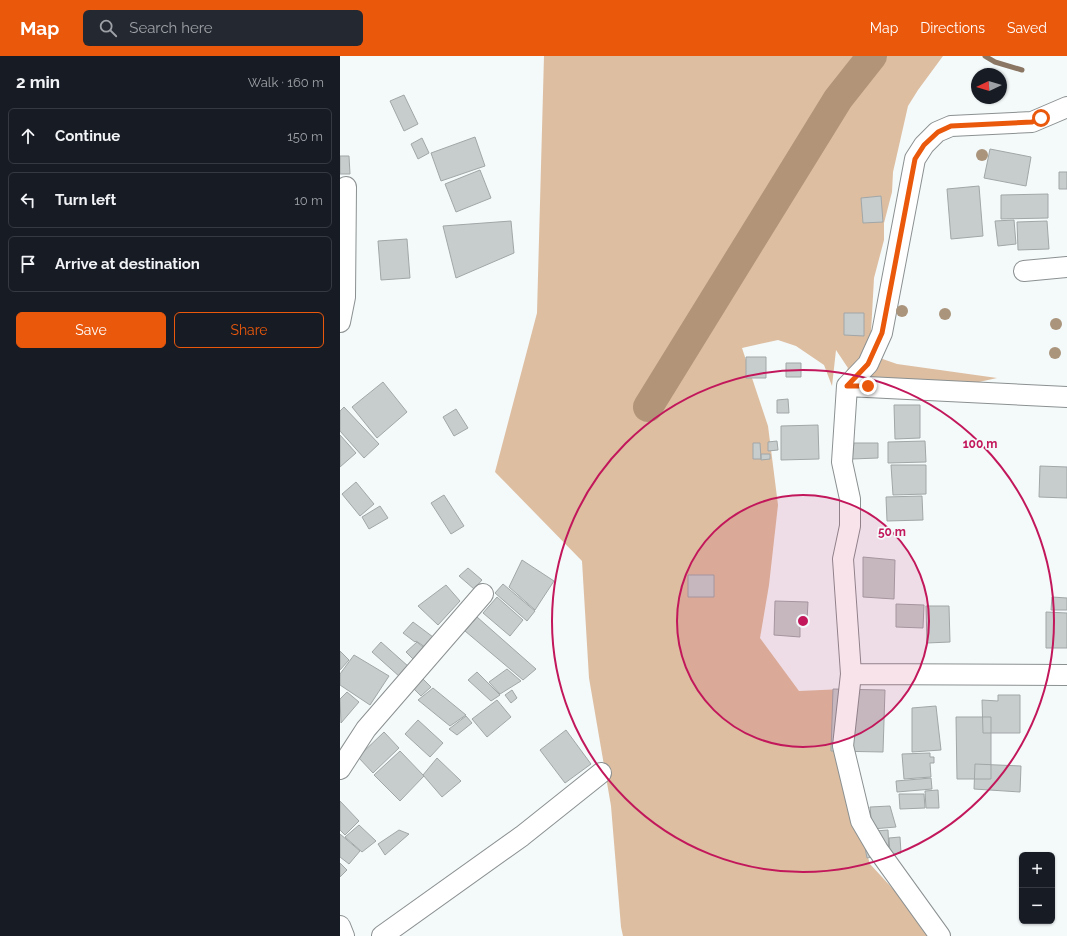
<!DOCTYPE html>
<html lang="en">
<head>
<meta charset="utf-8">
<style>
	:root { --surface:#171b24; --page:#242831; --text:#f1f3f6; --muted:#9ea1a6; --line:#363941; --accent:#ea580c }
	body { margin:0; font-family:Raleway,sans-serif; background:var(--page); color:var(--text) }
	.controls { position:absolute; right:12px; bottom:12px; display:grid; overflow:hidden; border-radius:6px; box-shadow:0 1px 3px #0004 }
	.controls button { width:36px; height:36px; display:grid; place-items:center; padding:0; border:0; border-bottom:1px solid var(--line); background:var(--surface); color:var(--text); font:20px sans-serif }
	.compass { position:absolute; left:631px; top:12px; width:36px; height:36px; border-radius:50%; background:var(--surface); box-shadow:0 1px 3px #0004; rotate:266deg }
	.stop { position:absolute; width:12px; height:12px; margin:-9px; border:3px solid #ea580c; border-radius:50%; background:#fff }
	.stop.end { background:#ea580c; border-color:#fff; box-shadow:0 1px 4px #0008 }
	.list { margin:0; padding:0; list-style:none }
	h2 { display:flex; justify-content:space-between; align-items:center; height:52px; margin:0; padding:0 16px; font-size:17px }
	h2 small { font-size:13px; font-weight:400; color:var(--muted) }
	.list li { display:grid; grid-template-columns:26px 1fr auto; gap:12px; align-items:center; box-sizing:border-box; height:56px; margin:0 8px 8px; padding:0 8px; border:1px solid var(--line); border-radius:6px }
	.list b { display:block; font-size:15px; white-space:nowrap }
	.list em { font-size:13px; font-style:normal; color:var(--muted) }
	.actions { display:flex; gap:8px; padding:12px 16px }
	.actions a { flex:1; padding:9px 0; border:1px solid var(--accent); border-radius:6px; text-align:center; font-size:14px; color:var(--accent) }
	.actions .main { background:var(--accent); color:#fff }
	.icon { flex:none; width:22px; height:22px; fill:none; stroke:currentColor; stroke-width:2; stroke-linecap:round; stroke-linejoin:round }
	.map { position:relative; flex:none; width:727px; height:880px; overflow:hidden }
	header { display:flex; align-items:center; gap:24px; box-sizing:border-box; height:56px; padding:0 20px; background:var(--accent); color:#fff }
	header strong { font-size:19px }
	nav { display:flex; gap:22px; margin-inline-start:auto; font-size:14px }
	.search { width:280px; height:36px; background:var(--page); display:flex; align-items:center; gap:10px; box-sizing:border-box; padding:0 14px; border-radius:6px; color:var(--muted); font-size:15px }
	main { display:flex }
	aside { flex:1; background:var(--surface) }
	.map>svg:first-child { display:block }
</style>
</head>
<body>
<header>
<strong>Map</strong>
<div class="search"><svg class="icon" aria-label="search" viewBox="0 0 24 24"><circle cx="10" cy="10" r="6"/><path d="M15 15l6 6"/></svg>Search here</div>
<nav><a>Map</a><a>Directions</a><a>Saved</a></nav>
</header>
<main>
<aside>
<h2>2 min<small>Walk · 160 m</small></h2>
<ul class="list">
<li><svg class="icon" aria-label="ahead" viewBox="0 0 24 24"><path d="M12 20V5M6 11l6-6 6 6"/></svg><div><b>Continue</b></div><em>150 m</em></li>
<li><svg class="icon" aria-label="left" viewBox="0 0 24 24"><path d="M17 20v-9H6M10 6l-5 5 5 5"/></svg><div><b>Turn left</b></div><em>10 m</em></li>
<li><svg class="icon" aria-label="arrive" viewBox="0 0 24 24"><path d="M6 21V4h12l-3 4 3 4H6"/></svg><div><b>Arrive at destination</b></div></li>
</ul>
<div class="actions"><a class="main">Save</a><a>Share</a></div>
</aside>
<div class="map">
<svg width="727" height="880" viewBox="0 0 727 880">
	<rect width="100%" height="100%" fill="#f4f9fa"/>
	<path fill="#ddbea1" d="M204,0H603L578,34L568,50L553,116L552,136L544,167V184L534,222L530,294L534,300L557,308L657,322L625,329L503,321L508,312L496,294L492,330L484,309L456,290L438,284L402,292L428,370L438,449L429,529L420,582L459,635L504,633L507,733L530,808L576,858L594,880H283L281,871L271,750L249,622L242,505L155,416L197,257Z"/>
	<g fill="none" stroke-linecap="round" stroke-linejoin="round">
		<path stroke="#8a7663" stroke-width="5" d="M645,0L655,6L682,14"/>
		<path stroke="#b29478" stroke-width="30" d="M308,351L498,43L532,0"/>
	</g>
	<path fill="#c7cdcd" stroke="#a1a6a7" d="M64,39L78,68L64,75L50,45Z
		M135,81L145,110L101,125L91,97Z
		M82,82L89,97L78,103L71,88Z
		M650,93L691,101L686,130L644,122Z
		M0,100H9L10,118H0Z
		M140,114L151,142L116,156L105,128Z
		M719,116H727V133H719Z
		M639,130L643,180L611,183L607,133Z
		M708,138V162L661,163V139Z
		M541,140L543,166L523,167L521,142Z
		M674,164L676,188L658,190L655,165Z
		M171,165L174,197L116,222L103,170Z
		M707,165L709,193L678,194L677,166Z
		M67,183L70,222L41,224L38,185Z
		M504,257H524V280L504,279Z
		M406,301H426V322H406Z
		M446,307H461V321H446Z
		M43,326L67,356L37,382L12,351Z
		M448,343L449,357H437V344Z
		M554,349H580V382L555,383Z
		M4,351L39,388L24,402L0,375V355Z
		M116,353L128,372L114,380L103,361Z
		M478,369L479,403L441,404V370Z
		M0,379L16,397L0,411Z
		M437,385L438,394L428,395V386Z
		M585,385L586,406L548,407V386Z
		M413,387H420L421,403H413Z
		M514,387H538V402L512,403Z
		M421,398H430V403L421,404Z
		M551,409H586V438L553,439Z
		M700,410L727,411V442L699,441Z
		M16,426L34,448L20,460L2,438Z
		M104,439L124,470L111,478L91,447Z
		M582,440L583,464L547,465L546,441Z
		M40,450L48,462L29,473L22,461Z
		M523,501L555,504L554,543L523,541Z
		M182,504L214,525L195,554L169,531Z
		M128,512L142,524L134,533L119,520Z
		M348,519H374V541H348Z
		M163,528L195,555L187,565L155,537Z
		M106,529L120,545L98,569L78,550Z
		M157,541L183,564L170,580L143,557Z
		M712,541L727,542V554H711Z
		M435,545L468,546L467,565L460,566V581L434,579Z
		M556,548L584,549L583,572L556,571Z
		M586,550H609L610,586L587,587Z
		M706,556L727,557V592H706Z
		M137,561L196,613L183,624L125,575Z
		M73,566L93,581L85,591L76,585L75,586L63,577Z
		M41,586L69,611L60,621L32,596Z
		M77,586L84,592L73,603L66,596Z
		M0,595L9,604L0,614Z
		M14,599L49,620L30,649L0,629V618Z
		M167,613L181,625L160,638L149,626Z
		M137,616L160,639L151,645L128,624Z
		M82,622L91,631L81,640L73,632Z
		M93,632L126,659L110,670L78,644Z
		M493,633L545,634L543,696L491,695Z
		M172,634L177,642L171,647L165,639Z
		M7,636L19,646L1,667L0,643Z
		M658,639H680V677H643L642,644L658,645Z
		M157,644L171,661L147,681L132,663Z
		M596,650L601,694L572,696V652Z
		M126,660L132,667L117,679L109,673Z
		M616,661H651V723H617Z
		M78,664L103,687L90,701L65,678Z
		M226,674L251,708L225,727L200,694Z
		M44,676L59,692L33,717L18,701Z
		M60,695L84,720L60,745L34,719Z
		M590,697V701H594V707H590L591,721L564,723L562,698Z
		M97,702L121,725L102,741L83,719Z
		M635,708L681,710L680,736L634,733Z
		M591,722L592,733L557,736L556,725Z
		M598,734L599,752H586L585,735Z
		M559,738H584L585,752L560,753Z
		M0,745L19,765L5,779L0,774Z
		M550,750L556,771L532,773L530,751Z
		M19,769L36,785L22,796L5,781Z
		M59,774L69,778L45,799L38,788Z
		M548,774L549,798L527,802L522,776Z
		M0,778L20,795L9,808L0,801Z
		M560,781L561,797L550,798L549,782Z
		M0,807L7,814L0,821Z"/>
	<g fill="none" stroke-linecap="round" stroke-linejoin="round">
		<g stroke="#8b9091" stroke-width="22">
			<path id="street" d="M684,215L727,211
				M0,266L5,241L6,131
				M507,330L528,308L542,277L575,103L584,89L597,76L611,70L692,66L727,51
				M511,618L503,503L510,470V443L502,406L507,330L727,341
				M0,713L26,673L143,538
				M0,870L4,880
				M42,880L182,780L261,717
				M600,880L538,794L521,765L503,690L511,618L727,619"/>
		</g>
		<use href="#street" stroke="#fff" stroke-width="20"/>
	</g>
	<g fill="#aa957c">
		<circle cx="642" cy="99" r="6"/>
		<circle cx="562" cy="255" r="6"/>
		<circle cx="605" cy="258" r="6"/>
		<circle cx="716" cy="268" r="6"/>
		<circle cx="715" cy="297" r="6"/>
	</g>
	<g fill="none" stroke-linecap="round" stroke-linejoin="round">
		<path stroke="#ea580c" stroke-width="5" d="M528,330H507L528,308L542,277L575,103L584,89L598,76L611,70L692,66L701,62"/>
	</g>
	<circle cx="463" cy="565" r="126" fill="#c2185b" fill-opacity=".12"/>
	<g fill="none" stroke="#c2185b" stroke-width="2">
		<circle cx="463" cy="565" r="126"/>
		<circle cx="463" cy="565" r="251"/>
	</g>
	<circle cx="463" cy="565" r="6" fill="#c2185b" stroke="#f4f9fa" stroke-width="2"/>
	<g font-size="12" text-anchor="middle" font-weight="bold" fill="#c2185b" stroke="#f4f9fa" stroke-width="3.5" stroke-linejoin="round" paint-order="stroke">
		<text x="640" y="392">100 m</text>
		<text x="552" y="480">50 m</text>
	</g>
</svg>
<div class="controls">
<button>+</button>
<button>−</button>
</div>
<svg class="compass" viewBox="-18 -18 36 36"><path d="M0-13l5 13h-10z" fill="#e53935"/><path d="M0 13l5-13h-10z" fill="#9ea1a6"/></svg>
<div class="stop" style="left:701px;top:62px"></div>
<div class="stop end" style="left:528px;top:330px"></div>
</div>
</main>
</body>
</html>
